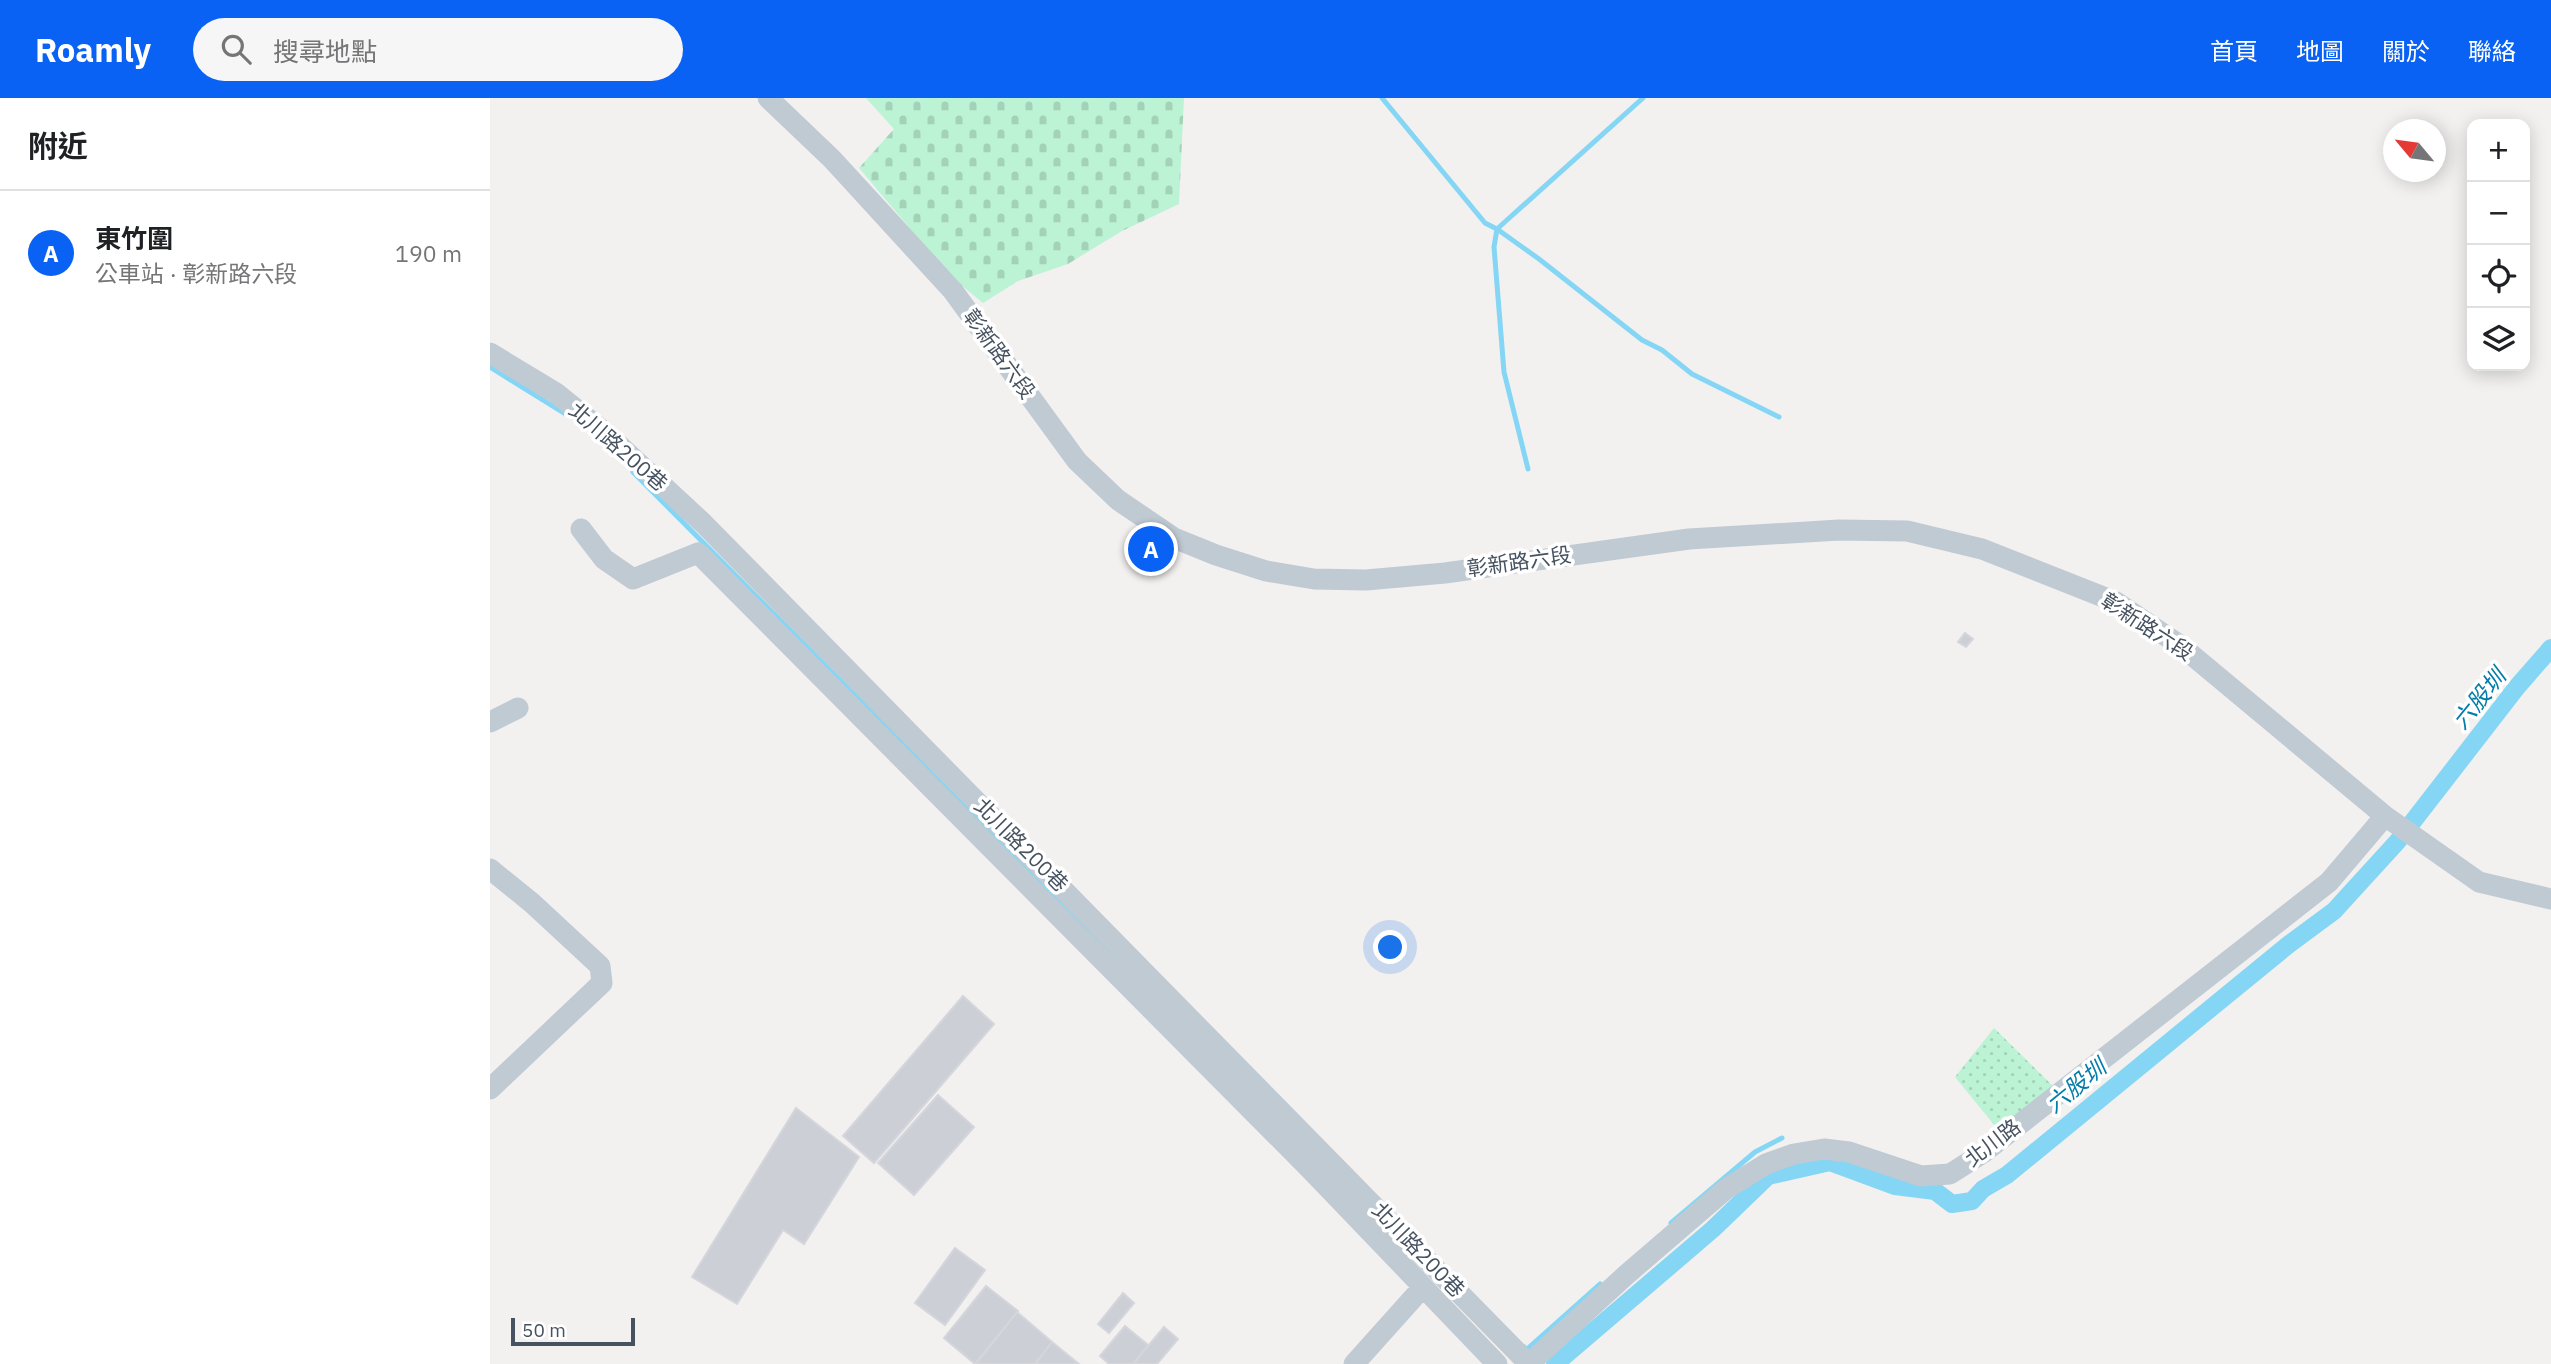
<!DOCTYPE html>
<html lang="zh-TW">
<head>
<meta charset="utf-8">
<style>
	:root { --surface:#fff; --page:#f6f6f6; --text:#202124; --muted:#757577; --line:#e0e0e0; --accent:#0962f4 }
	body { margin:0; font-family:"IBM Plex Sans","Noto Sans TC",sans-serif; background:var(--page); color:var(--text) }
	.controls { position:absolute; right:21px; top:21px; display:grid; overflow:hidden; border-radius:14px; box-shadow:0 4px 18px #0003 }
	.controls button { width:63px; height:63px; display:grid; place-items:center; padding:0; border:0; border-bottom:2px solid var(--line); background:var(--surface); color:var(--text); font:35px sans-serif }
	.compass { position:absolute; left:1893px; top:21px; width:63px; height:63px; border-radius:50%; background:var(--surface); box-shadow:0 4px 18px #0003; rotate:299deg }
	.scale { position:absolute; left:21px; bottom:18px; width:124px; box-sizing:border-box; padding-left:7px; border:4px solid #465260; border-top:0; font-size:19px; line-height:24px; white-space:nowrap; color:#465260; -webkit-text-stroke:5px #fff; paint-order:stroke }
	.you { position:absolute; left:901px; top:850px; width:24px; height:24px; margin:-18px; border:5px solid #fff; border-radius:50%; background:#1a73e8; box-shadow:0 0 0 10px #1a73e833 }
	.badge { display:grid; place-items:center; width:46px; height:46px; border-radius:50%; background:var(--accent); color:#fff; font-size:23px; font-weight:700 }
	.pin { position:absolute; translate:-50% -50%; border:4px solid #fff; box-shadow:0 2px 7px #0006 }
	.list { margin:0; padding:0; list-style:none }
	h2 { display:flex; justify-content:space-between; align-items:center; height:91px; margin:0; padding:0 28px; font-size:30px }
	h2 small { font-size:23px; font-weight:400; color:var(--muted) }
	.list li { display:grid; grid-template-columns:46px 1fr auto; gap:21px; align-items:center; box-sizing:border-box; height:126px; padding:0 28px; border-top:2px solid var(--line) }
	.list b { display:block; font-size:26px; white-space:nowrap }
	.list p { margin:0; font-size:23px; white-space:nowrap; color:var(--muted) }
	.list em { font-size:23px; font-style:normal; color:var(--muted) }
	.icon { flex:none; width:38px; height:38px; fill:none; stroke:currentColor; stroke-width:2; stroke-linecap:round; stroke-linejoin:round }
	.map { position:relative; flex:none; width:2061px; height:1266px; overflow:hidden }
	header { display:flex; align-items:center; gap:42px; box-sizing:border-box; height:98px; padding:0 35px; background:var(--accent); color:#fff }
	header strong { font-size:33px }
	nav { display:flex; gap:38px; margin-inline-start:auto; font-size:24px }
	.search { width:490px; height:63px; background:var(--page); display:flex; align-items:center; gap:18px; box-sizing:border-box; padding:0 24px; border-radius:38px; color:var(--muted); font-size:26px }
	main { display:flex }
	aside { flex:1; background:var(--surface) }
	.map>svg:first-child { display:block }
</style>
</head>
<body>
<header>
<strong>Roamly</strong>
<div class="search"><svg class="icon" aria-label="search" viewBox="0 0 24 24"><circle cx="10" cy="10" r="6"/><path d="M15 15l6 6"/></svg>搜尋地點</div>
<nav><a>首頁</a><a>地圖</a><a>關於</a><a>聯絡</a></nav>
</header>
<main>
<aside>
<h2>附近<small></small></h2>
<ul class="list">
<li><span class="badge">A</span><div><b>東竹圍</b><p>公車站 · 彰新路六段</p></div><em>190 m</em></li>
</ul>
</aside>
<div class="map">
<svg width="2061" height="1266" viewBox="0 0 2061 1266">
	<defs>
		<pattern id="grass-dots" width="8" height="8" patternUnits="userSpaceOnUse" patternTransform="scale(1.75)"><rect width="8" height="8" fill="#bcf3d4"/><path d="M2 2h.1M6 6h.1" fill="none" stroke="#a3d2b9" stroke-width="1.8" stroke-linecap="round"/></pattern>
		<pattern id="cemetery-stones" width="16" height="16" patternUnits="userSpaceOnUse" patternTransform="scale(1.75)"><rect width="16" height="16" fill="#bcf3d4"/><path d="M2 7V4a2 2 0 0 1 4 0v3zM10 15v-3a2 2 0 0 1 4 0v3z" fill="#a3d2b9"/></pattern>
	</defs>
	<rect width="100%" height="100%" fill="#f3f0f0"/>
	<path fill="url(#grass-dots)" d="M1504,930L1568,993L1514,1039L1465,979Z"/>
	<path fill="url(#cemetery-stones)" d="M376,0H694L689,106L632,133L578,166L528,183L493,205L460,178L369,70L404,31Z"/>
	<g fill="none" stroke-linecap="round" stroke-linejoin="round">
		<path stroke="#85d6f4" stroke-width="5" d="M892,0L995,125L1007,131L1049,161L1152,242L1172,252L1202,276L1289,319
			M0,269L77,317
			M1038,371L1014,274L1004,149L1007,131L1153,0
			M143,374L649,883
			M1181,1125L1265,1054L1292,1040
			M1034,1249L1036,1252L1110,1186"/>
		<path stroke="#85d6f4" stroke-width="18" d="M1065,1266L1223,1131L1278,1078L1340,1064L1405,1088L1445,1093L1462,1106L1482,1103L1493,1091L1517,1077L1798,847L1844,813L1907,744L2027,589L2061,550"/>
	</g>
	<path fill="#cccfd6" stroke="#d4d6dc" stroke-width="2" d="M1475,535L1483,541L1476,549L1468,544Z
		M473,898L504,926L384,1065L353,1038Z
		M448,997L484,1029L424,1097L388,1065Z
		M306,1010L369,1059L314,1146L293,1132L247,1206L202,1179Z
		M465,1150L495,1172L455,1227L425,1205Z
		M496,1188L528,1213L485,1266L454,1240Z
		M633,1195L644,1205L619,1235L608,1226Z
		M527,1214L562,1244L545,1266H486Z
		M635,1228L658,1247L643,1266H619L610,1258Z
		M674,1229L688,1241L667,1266H643Z
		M562,1244L589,1266H545Z"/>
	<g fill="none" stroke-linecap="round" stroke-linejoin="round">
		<path stroke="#c0cad3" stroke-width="21" d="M278,0L342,61L463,193L587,363L628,402L684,440L726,457L776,473L824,481L876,482L955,475L1199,441L1349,432L1417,433L1492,451L1626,504L1691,548L1895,718L1989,784L2061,801
			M0,255L66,295L118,337L213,425L1039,1266
			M91,431L114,461L143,481L208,455L822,1073L1007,1266
			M0,624L28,610
			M0,771L42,805L110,868L112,885L0,991
			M864,1266L933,1189
			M1039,1266L1136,1177L1236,1091L1276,1066L1304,1056L1334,1051L1359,1054L1431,1078L1460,1076L1493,1055L1839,784L1895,718"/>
	</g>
	<g text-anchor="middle" stroke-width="7" stroke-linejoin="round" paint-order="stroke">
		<g font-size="21" fill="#465260" stroke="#fff">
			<text transform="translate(509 256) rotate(54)" y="7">彰新路六段</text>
			<text transform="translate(128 349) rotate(41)" y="7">北川路200巷</text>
			<text transform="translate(1029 464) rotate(-8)" y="7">彰新路六段</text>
			<text transform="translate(1657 529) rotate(33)" y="7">彰新路六段</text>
			<text transform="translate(531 747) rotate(45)" y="7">北川路200巷</text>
			<text transform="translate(1503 1045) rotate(-37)" y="7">北川路</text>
			<text transform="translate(928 1152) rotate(46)" y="7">北川路200巷</text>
		</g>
		<g font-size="23" font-style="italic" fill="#027ca8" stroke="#fff">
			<text transform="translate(1989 601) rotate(-51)" y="8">六股圳</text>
			<text transform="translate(1586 988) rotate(-39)" y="8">六股圳</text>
		</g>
	</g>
</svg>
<div class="controls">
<button>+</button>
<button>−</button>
<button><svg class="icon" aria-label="locate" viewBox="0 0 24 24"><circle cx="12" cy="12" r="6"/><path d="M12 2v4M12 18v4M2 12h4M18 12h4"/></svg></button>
<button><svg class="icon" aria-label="layers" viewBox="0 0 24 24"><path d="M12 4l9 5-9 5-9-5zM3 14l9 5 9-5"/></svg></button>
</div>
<svg class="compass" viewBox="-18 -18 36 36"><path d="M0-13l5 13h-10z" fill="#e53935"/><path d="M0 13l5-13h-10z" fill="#757577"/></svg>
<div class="scale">50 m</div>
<div class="you"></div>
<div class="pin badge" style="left:661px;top:451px">A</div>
</div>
</main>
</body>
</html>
